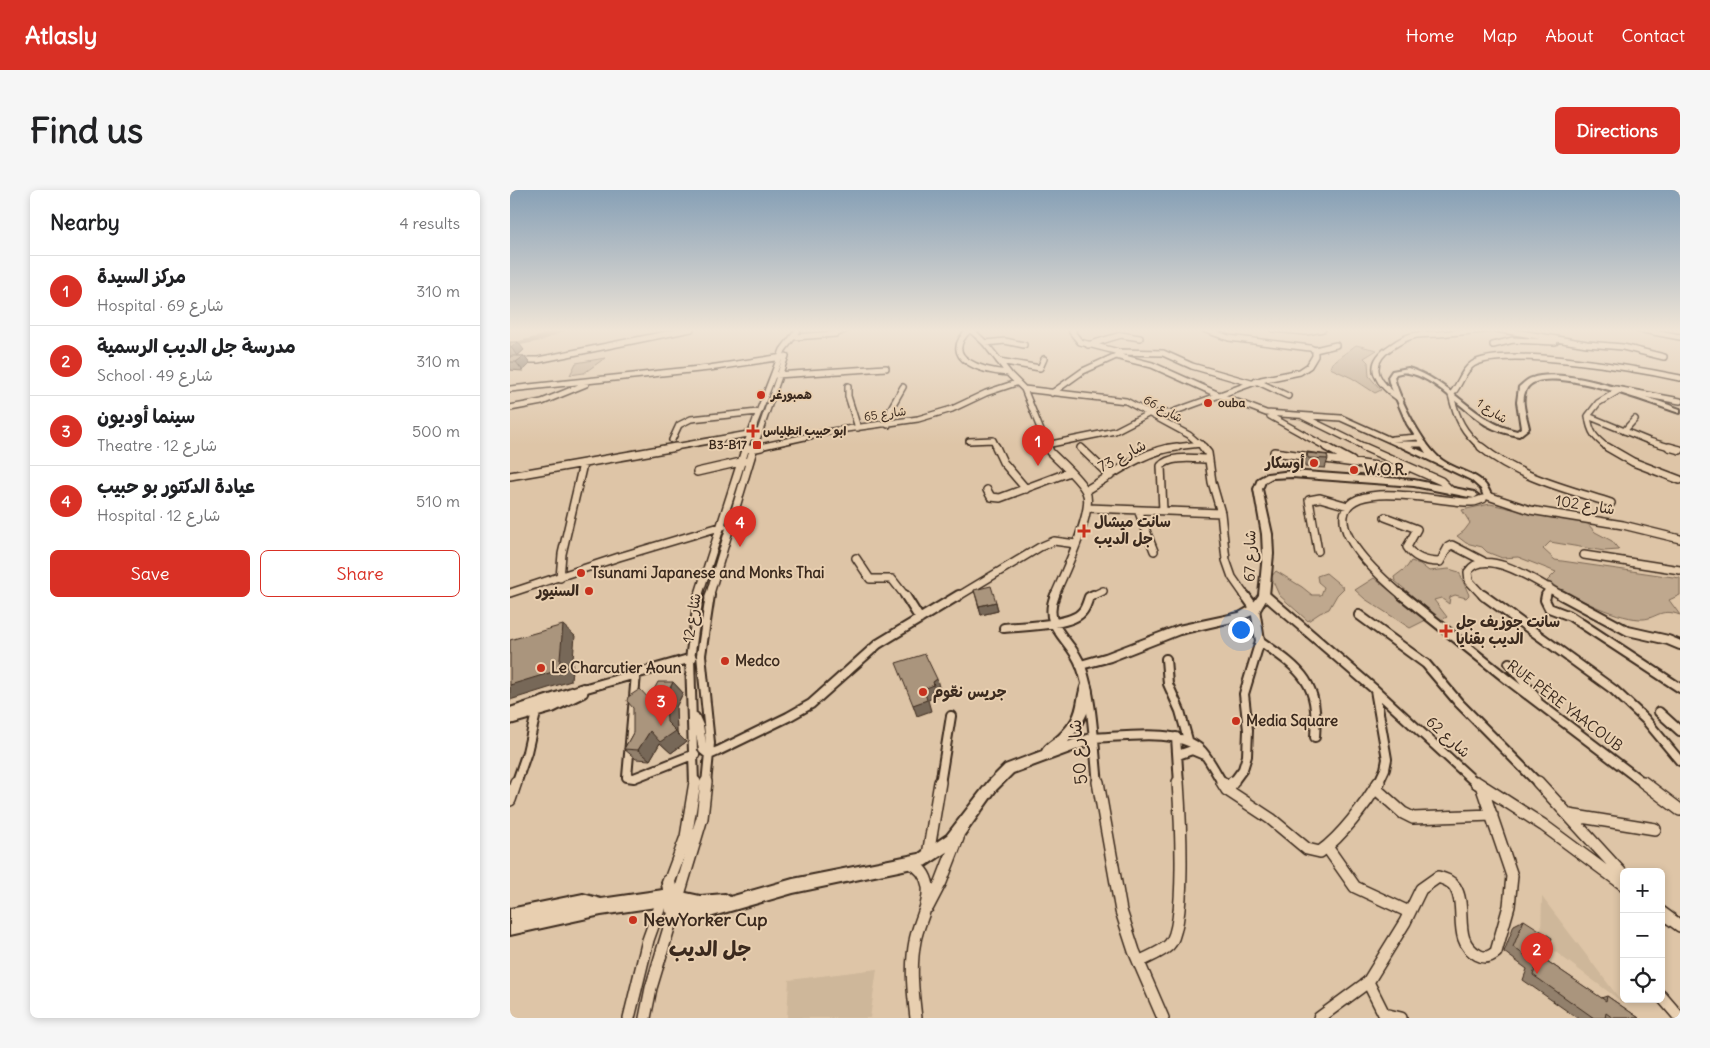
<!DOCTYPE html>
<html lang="en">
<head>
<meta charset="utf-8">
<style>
	:root { --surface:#fff; --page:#f6f6f6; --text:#202124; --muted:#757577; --line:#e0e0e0; --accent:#d93025 }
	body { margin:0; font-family:Delius,"Playpen Sans Arabic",sans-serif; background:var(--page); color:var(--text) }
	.controls { position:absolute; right:15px; bottom:15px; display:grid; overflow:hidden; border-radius:8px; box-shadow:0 2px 8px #0003 }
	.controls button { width:45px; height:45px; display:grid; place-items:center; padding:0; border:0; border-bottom:1px solid var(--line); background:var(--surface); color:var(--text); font:25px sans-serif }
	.you { position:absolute; left:730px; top:439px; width:18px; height:18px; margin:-12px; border:4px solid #fff; border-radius:50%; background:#1a73e8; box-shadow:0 0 0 8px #1a73e833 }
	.badge { display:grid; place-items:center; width:32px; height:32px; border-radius:50%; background:var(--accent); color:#fff; font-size:16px; font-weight:700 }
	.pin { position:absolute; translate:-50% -41px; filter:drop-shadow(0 1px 2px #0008) }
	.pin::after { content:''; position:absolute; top:26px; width:18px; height:15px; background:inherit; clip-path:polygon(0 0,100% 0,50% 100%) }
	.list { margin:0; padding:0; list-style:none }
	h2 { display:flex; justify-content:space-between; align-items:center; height:65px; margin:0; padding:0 20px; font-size:21px }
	h2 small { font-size:16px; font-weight:400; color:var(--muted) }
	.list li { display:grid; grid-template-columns:32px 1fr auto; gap:15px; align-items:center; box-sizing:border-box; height:70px; padding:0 20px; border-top:1px solid var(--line) }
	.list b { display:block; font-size:19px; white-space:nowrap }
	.list p { margin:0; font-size:16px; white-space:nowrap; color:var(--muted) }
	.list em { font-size:16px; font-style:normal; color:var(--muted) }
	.actions { display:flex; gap:10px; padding:15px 20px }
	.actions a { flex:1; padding:11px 0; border:1px solid var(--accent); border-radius:8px; text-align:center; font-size:18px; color:var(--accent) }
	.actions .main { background:var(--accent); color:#fff }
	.icon { flex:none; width:28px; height:28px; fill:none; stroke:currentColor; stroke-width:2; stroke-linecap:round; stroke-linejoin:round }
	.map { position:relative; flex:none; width:1170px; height:828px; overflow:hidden; border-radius:8px }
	header { display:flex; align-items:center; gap:30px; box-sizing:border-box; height:70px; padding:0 25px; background:var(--accent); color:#fff }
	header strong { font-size:24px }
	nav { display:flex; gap:28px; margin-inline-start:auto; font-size:18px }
	.intro { display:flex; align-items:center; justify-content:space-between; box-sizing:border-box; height:120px; padding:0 30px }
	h1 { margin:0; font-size:35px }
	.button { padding:12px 22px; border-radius:8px; background:var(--accent); color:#fff; font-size:18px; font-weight:700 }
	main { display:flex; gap:30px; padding:0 30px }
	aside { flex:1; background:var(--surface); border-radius:8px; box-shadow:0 2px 8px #0003 }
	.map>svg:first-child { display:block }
</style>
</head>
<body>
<header>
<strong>Atlasly</strong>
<nav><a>Home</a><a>Map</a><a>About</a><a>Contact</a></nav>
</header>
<div class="intro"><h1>Find us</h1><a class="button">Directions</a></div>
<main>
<aside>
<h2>Nearby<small>4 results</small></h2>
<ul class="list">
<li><span class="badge">1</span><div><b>مركز السيدة</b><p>Hospital · شارع 69</p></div><em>310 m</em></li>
<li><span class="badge">2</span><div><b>مدرسة جل الديب الرسمية</b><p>School · شارع 49</p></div><em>310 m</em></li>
<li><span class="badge">3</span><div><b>سينما أوديون</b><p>Theatre · شارع 12</p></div><em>500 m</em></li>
<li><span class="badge">4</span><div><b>عيادة الدكتور بو حبيب</b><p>Hospital · شارع 12</p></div><em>510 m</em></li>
</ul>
<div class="actions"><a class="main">Save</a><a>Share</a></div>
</aside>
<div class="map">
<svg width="1170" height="828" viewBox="0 0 1170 828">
	<rect width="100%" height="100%" fill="#dec5a7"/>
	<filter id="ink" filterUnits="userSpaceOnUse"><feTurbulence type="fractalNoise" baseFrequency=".02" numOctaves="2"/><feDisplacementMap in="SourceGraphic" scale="10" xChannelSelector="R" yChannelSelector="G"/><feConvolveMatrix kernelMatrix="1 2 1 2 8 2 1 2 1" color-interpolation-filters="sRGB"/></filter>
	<g filter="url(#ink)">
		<path fill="#ceb79a" d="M1032,707L1112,812L1031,751Z
			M367,779L360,828H277L279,790Z"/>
		<path fill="#bfa88e" stroke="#7d6956" d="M846,155L867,160L854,168L858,172L859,186L871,200L865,203L842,188L820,178L822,173Z
			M95,168L74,183L60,185L66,173Z
			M980,314L1026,324L1077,333L1085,342L1102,351L1109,360L1094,361L1040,352L1033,359L1045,370L1170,388V405L1159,410L1170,425C1149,417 1146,430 1130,429C1104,428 1058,405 1037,391L1046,382L1008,367L992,368L977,362L972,357L956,353L947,346L954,341L960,333L952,320Z
			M901,371L910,374L919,381L939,379L949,382L959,405L956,408L945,405L940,407L939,414L931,408L924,410L937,427L931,430L885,391L884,387L897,377Z
			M766,381L792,397L802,405H811L814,397L808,392L807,386L816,383L834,398L827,405L819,419L810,423L798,431L769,405L761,387Z
			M864,388L916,430L900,438L855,409L845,400Z"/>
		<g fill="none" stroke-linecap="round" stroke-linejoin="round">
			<path fill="#97816b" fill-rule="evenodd" d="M47,139H59L31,151L0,157V153L26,147Z"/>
			<g stroke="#3b2a1e" stroke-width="8">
				<path id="minor-far3" d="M460,139L475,153L500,185L514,199L538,258
					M460,139C427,170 475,181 498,183
					M764,139L796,142L813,139
					M986,139L1077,154L1113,157L1154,167
					M1128,139L1170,147
					M284,147L325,144L337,139
					M475,153L495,151L514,155
					M578,155L611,145L630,148
					M983,155L1003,150L1045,152
					M805,160L826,155
					M609,162L653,163L682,176L741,193
					M606,166L642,175L709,205L756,223L831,228L889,254H914
					M0,170H28L181,139
					M489,171L530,178L534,169
					M266,185L376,178
					M746,191L778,206
					M338,196V206L348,238
					M0,199L199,178L273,167
					M514,199L616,211L679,245L694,258
					M1106,199L1170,211
					M542,203L573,181L606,166L609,162L570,152L562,142L564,139
					M891,210C870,196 852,176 881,157C887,153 894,148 902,146C910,144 920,144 929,144C947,142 965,141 983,139
					M0,218L32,212L76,194
					M760,226L818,258
					M792,226L857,258
					M1078,226L1139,251L1163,258
					M378,235L381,218L393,197
					M1114,241L1125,229
					M882,249L909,247
					M162,250L169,235L181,229L248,222
					M459,251L483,250L487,258
					M536,255L605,241L640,223H660L751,190L790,182L799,176L805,166V160L800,158L719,148L693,139
					M159,258L244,243
					M235,258L273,160L289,139
					M244,258L276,166
					M245,258L322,241L408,229L442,219L476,203L506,193
					M656,258L691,254
					M972,258C953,242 947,229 941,205C950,196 952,181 963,174C993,155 1132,180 1170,188
					M1098,258C1085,248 1080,243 1078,226L1088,213L1108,201"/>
			</g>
			<g stroke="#3b2a1e" stroke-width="10">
				<path id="minor-far2" d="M486,257L493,272L516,299
					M538,257L540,262C549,271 572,291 576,302C585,320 553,386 544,407
					M693,257L698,263L702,292L711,323L716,370L722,387L736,407
					M816,257L842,271
					M854,257L931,291L940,300
					M971,257C1007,287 1057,299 1101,313
					M1097,257L1123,272L1170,290
					M1159,257L1170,260
					M571,258L600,286
					M241,259L251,257
					M764,262L896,280
					M187,282L235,271
					M0,286L166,257
					M477,300L481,307L490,308L557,283
					M576,300C604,284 634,260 667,257
					M978,306L1020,320L1113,335L1170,349
					M578,318L711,323
					M628,320L644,361
					M653,321L651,276C660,265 686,269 699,269
					M875,327L907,339L897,357C904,368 917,372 930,372L938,357L942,355L973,371
					M808,361L799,310L810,308L838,316
					M1074,365L1170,380
					M346,368L360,389H382L396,407
					M50,388L52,364L73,274
					M0,403L109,367L213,336
					M754,405L756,407
					M188,407L236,257
					M199,407L244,257
					M447,407L530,357L544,351L566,354
					M580,407L593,401
					M894,407C875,391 831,353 834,326C839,287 937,314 962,312C966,312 969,310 973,309
					M974,407L959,391L958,382C975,354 1032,395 1054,407
					M1036,407L1039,397"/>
			</g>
			<g stroke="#3b2a1e" stroke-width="12">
				<path id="minor-far1" d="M395,405L410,429
					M545,405C531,438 562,449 571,476C583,509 584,558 588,594
					M755,405L863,498L967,594
					M892,405L998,490L1135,594
					M973,405L1104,500L1135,529L1170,571
					M1036,405L1035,410L1039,418L1060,426L1170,498
					M1051,405L1118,441L1158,450L1170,455
					M849,425L916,474L949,513L1029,594
					M494,438C512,436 561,436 572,422C576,418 577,412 579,407L583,405
					M750,451C793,481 809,492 805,547
					M656,469L658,494L670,521L678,550
					M999,473L1027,509
					M126,484L117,587L124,588L185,564
					M73,499L182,468
					M865,500L877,569L875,579L868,594
					M1149,522L1170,541
					M185,527L189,536L193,560L199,565L208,561L278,527L301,514L368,454L449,405
					M0,530L42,518L73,503
					M666,547L669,594
					M583,548C613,547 670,537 692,561C700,570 706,583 713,594
					M668,565L682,560L694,565
					M6,594L17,562L26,523
					M184,594L180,469L189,405
					M196,594L200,553L191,465L200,405
					M430,594L441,526
					M722,594L733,579L737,566L738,540L734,504L750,451L745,419L735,405"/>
			</g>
			<g stroke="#3b2a1e" stroke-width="14">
				<path id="minor" d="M588,592L611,721L624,761L653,828
					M712,592L717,600L761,629L797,659L810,662C832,646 855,615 869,592
					M966,592L1033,635L1114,695
					M1028,592L1114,686
					M1133,592L1170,620
					M865,598L893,623L903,628L982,625
					M717,600L723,592
					M0,610L6,592
					M1059,625L1145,639
					M817,657L845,697L899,722
					M418,665L430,592
					M400,673C410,677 416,685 418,696C420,715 408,733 405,751C400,777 403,803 406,828
					M158,695L176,647L185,592
					M418,717L431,692L448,648
					M1151,722L1170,736
					M629,772C638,767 652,762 659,755C677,737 670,621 668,592
					M858,792L876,828
					M1151,806L1170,828
					M874,824L891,828
					M119,828L138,750L153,708
					M135,828L141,798L192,628L196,592
					M809,828L858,792L895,732L911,699L928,687C935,689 941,691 945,697C958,718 941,751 968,765C975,769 980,767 986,762L999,716L1002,686L972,598"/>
			</g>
			<g stroke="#3b2a1e" stroke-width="4">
				<path id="major" d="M898,178C940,190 965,233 1007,241L1011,238L1007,212L1009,197C1013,194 1017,189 1022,188C1054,176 1137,207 1170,219V223C1146,216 1030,169 1016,200C1010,211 1017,227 1019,238L1009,246C997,244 987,241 976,235C954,221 923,186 898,183C895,182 890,183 886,184L884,187C889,209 914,257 932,270C950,283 973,282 981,305L977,308L974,307L971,299L961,290L885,254L886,252H892L916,263L897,234L879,192L878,187L882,181Z
					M782,281L904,290L964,302L968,305L964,308L904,296L782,287L762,288L755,292L752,299L762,344L763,364L759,405L749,422L731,430L670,444L601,471L571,479L567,478L566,475L567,472L595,464L668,436L729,423L741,416L749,405L753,364L752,344L744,299L748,289L757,284Z
					M576,492L580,494C588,511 570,539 558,552L583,543L587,544L589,548L587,552L503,583L486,600L447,655L417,675L283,703L189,730C173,731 170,729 156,722L154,714L148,712L146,707L148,702L153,700L152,692L154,687L159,685L164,687L167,701L190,706L215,704L220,707L283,689L409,664L437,645L478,592L495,575L532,561C535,554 544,550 549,545C554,540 559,534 562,529C569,517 567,505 572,494Z"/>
			</g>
			<g stroke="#3b2a1e" stroke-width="4">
				<path id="highway" d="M73,494L77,495L79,499L77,503L0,530V518Z
					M153,700L159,702L161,708L159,714L153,716L91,725L0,745V719L73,704L91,709Z"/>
			</g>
			<use href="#minor-far3" stroke="#e8cfb0" stroke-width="5"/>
			<use href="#minor-far2" stroke="#e8cfb0" stroke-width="7"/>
			<use href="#minor-far1" stroke="#e8cfb0" stroke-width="8"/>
			<use href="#minor" stroke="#e8cfb0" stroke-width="11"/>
			<use href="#major" fill="#e8cfb0" fill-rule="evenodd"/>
			<use href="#highway" fill="#e8cfb0" fill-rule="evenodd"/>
		</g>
		<path fill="#92806c" stroke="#3b2a1e" d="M0,152L14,160L7,166H14L20,174L13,181L0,180Z
			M797,263L818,269L815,278L795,277L794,272Z
			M464,400L486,412L488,421L471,425Z
			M163,492L173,503L166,517L167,543L176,552L161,563L150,553L140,570L126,569L114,559L123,543L139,509Z
			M1014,730L1034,769L1091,808L1097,806L1129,828H1067L1013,790L1017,779L994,762L1004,735Z"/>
		<path fill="#776858" stroke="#3b2a1e" d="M8,152L14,160L7,166L1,157Z
			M14,166L20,174L13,181L6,172Z
			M486,412L488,421L471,425L469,416Z
			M53,435L65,446L61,491L0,510V495Z
			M427,489L430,501L427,503L428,506L418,510L421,521L407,526L403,515L414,499Z
			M163,492L173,503L166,517L167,543L176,552L161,563L150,553L140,570L128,560L140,541Z"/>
		<path fill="#aa957d" stroke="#3b2a1e" d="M0,152H8L1,157H0Z
			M0,166H14L6,172H0Z
			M797,263L817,265L818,269L798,268Z
			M481,396L486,412L469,416L464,400Z
			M53,435L49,480L0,495V450Z
			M415,464L427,489L423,492L424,495L414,499L417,510L403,515L386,473Z
			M148,492H163L156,506L157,532L166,541L150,552L140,541L128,560L114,559L123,543V518L117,511L118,507L130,499L139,509Z
			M1014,730L1042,748L1034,769L1096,811L1097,806L1129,828H1103L1096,823L1095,828H1084L1023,785L1027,774L1003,757Z"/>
	</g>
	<linearGradient id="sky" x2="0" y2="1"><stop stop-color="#87a0b6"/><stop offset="0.55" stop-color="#f0e5d7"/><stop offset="1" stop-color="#f0e5d7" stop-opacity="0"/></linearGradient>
	<rect width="1170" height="255" fill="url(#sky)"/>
	<g fill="#c8321e" stroke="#e8cfb0" stroke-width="2">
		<circle cx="251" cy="205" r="5"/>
		<circle cx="698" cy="213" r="5"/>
		<path d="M240.5 233.5h5v5h5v5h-5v5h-5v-5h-5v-5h5z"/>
		<rect x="242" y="250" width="10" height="10" rx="2.5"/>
		<circle cx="804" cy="273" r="5"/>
		<circle cx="844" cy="280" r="5"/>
		<path d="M571.5 333.5h5v5h5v5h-5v5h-5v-5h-5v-5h5z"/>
		<circle cx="71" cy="383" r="5"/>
		<circle cx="79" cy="401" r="5"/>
		<path d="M933.5 433.5h5v5h5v5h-5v5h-5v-5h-5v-5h5z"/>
		<circle cx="215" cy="471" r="5"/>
		<circle cx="31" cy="478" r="5"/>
		<circle cx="413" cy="502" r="5"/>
		<circle cx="726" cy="531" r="5"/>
		<circle cx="123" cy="730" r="5"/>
	</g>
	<g text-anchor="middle" stroke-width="4" stroke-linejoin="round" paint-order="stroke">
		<g font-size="12" font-weight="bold" fill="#3b2a1e" stroke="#e8cfb0" text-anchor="start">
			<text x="261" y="209">همبورغر</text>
			<text x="708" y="217">ouba</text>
			<text x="253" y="245">ابو حبيب انطلياس</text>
			<text x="237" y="259" text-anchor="end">B3-B17</text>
		</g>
		<g font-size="12" fill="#3b2a1e" stroke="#e8cfb0">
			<text transform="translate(653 219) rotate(29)" y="4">شارع 66</text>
			<text transform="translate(982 221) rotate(34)" y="4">شارع 1</text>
			<text transform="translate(375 224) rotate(-8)" y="4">شارع 65</text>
		</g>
		<g font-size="15" fill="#3b2a1e" stroke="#e8cfb0">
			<text transform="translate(612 266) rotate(-28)" y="5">شارع 73</text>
			<text transform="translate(1075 315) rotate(9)" y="5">شارع 102</text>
			<text transform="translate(740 366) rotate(-89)" y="5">شارع 67</text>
			<text transform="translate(182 428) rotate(-81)" y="5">شارع 12</text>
			<text transform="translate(1055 516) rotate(37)" y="5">RUE PÈRE YAACOUB</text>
			<text transform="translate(938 547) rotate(42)" y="5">شارع 62</text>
		</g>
		<g font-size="15" font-weight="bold" fill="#3b2a1e" stroke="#e8cfb0" text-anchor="start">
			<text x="794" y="278" text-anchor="end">أوسكار</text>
			<text x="854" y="285">W.O.R.</text>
			<text x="584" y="337">سانت ميشال<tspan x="584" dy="17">جل الديب</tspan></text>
			<text x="81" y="388">Tsunami Japanese and Monks Thai</text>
			<text x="69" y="406" text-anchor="end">السنيور</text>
			<text x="946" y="437">سانت جوزيف جل<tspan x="946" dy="17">الديب بقنايا</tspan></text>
			<text x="225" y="476">Medco</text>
			<text x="41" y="483">Le Charcutier Aoun</text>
			<text x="423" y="507">جريس نعّوم</text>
			<text x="736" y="536">Media Square</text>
		</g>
		<g font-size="18" fill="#3b2a1e" stroke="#e8cfb0">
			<text transform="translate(568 562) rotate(-96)" y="6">شارع 50</text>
		</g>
		<g font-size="18" font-weight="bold" fill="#3b2a1e" stroke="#e8cfb0" text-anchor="start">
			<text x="133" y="736">NewYorker Cup</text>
		</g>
		<g font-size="21" font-weight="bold" fill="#3b2a1e" stroke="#e8cfb0">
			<text x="200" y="766">جل الديب</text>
		</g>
	</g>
</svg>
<div class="controls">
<button>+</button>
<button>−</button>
<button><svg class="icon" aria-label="locate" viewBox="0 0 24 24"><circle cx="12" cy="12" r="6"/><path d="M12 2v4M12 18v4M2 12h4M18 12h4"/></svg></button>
</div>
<div class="you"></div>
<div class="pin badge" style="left:528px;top:276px">1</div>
<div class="pin badge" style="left:1027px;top:784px">2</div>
<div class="pin badge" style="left:151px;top:536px">3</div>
<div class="pin badge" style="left:230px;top:357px">4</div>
</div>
</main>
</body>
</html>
